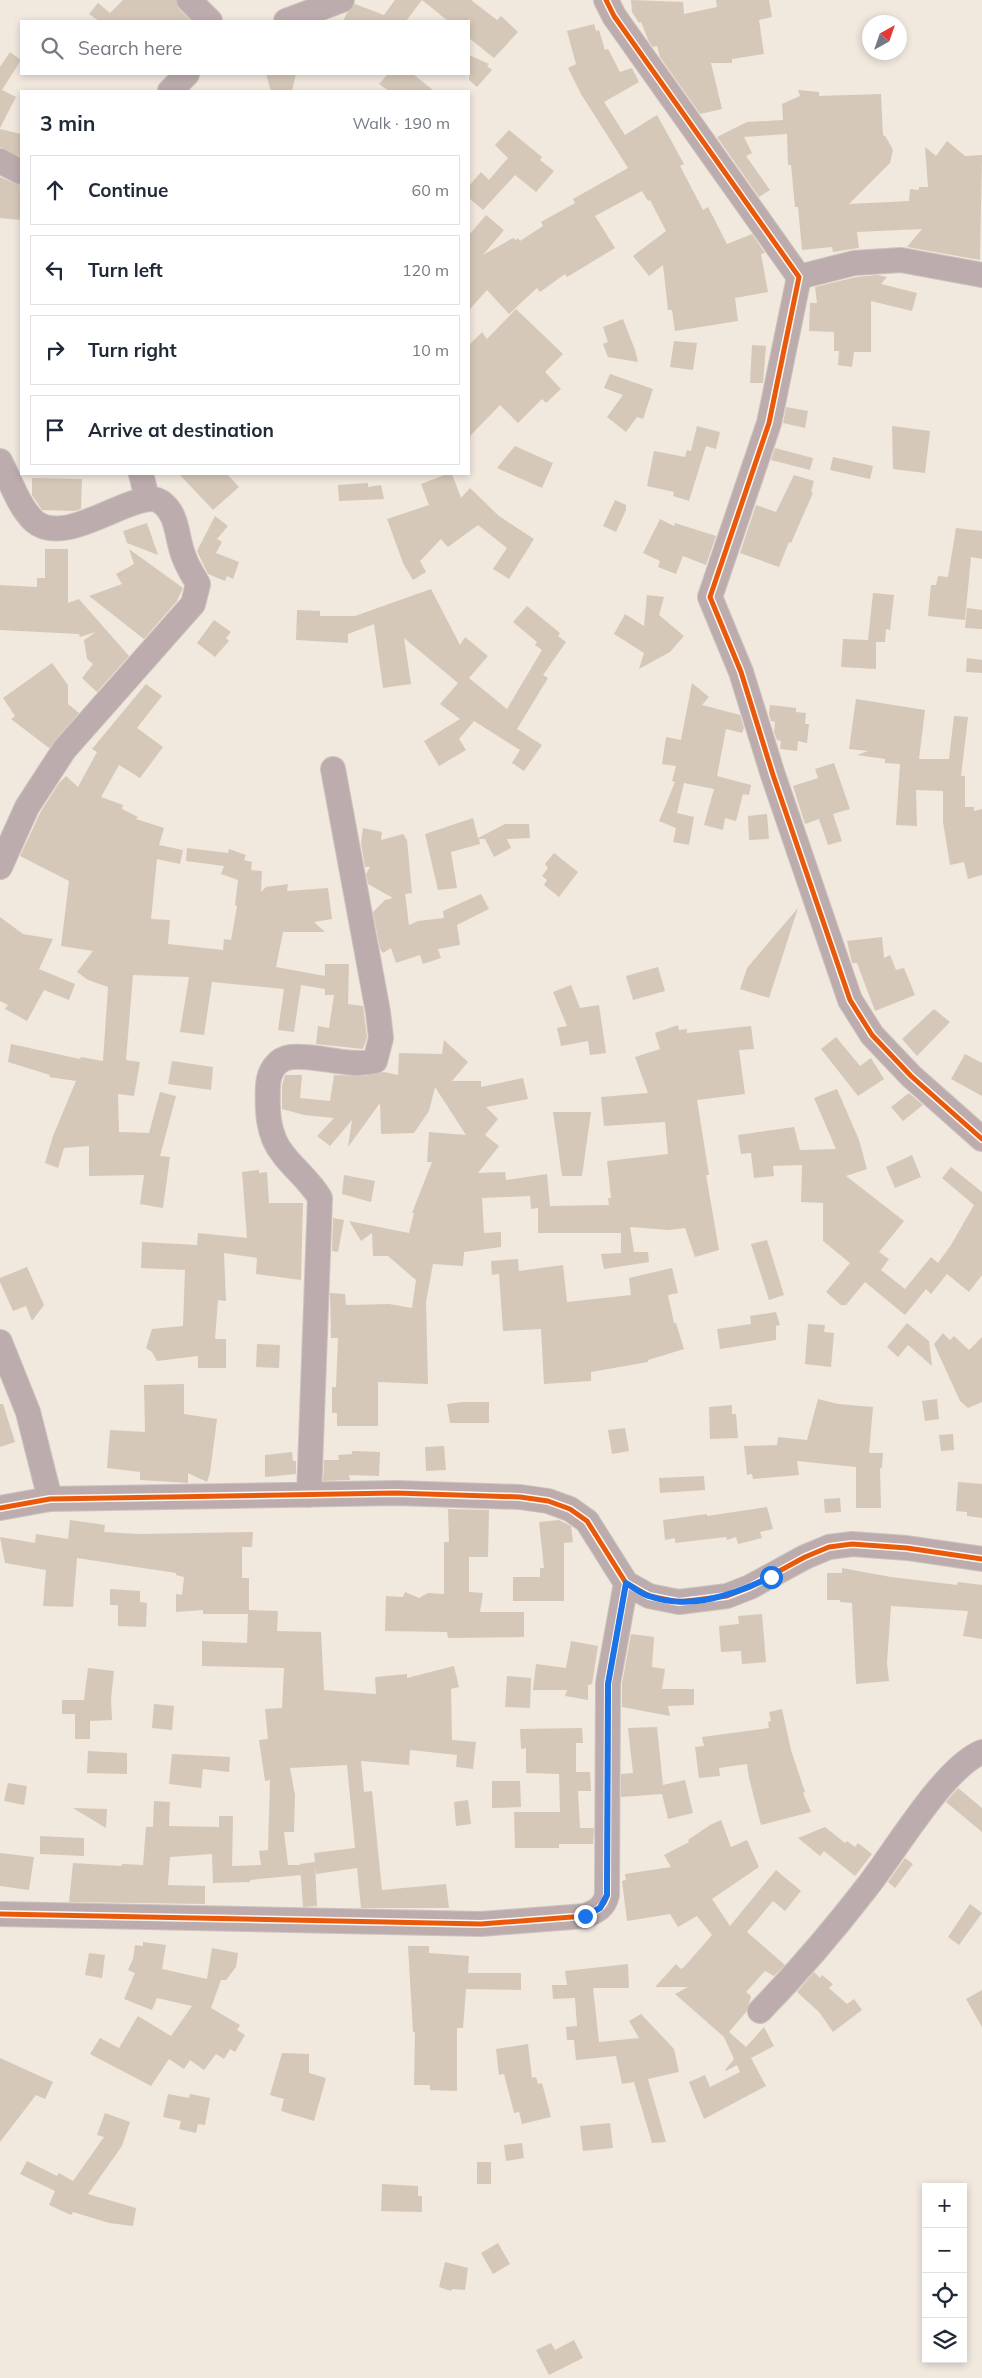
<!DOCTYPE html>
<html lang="en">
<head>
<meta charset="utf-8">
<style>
	:root { --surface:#fff; --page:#f2f2f3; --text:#1f2937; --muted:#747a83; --line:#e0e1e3 }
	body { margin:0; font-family:Mulish,sans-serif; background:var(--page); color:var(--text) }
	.controls { position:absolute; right:15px; bottom:15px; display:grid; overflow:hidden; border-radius:0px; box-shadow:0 2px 8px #0003 }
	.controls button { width:45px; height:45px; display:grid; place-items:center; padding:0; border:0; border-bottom:1px solid var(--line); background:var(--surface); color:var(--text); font:25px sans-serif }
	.compass { position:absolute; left:862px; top:15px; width:45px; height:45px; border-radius:50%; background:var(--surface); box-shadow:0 2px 8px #0003; rotate:40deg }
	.stop { position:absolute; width:15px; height:15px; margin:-11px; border:4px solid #1a73e8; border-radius:50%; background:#fff }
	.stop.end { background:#1a73e8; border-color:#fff; box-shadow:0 1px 5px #0008 }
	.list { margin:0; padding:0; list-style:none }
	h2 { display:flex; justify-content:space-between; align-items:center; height:65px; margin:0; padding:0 20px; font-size:21px }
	h2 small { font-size:16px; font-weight:400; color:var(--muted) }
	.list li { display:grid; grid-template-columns:32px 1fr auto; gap:15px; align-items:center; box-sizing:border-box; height:70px; margin:0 10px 10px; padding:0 10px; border:1px solid var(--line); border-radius:0px }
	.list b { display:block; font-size:19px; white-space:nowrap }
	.list em { font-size:16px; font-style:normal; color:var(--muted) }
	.icon { flex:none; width:28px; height:28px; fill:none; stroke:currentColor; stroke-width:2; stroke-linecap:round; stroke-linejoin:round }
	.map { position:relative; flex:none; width:982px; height:2378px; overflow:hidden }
	.search { position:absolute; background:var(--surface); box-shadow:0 2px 8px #0003; left:20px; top:20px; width:450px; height:55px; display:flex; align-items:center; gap:12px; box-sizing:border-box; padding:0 18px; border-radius:0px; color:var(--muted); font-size:19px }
	.panel { position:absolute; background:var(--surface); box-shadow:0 2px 8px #0003; left:20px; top:90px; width:450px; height:385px; border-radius:0px }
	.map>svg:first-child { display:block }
</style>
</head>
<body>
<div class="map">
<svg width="982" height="2378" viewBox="0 0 982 2378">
	<rect width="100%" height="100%" fill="#f1e8de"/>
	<path fill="#d6c8b8" d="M123,0H176L179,9L191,21H99L89,14L98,3L110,13Z
		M395,0H471L497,20L501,16L518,32L494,58L469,38V21H448L422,0L406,21H343L347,13L355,4L384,15Z
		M631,0L683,2L684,14L717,7L716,0H769L772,17L759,20L764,54L732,59V63H711L722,109L700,114L660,57L657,46L653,47L649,42L641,22L639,23L632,12Z
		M594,24L596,31L599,30L605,50L608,49L620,72L632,68L639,82L604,102L625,135L657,115L684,164L680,166L703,210L708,207L727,244L752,234L765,253L761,254L768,292L735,298L738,321L675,331L672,310H668L663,265L649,276L633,256L666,231L650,200L648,201L642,191L595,216L615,248L567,277L565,274L540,292L537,288L509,314L487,290L469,310V235L486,215L504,230L483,255L513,238L516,240L518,238L520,241L543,226L541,222L575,203L573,199L628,168L581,94L568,68L576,64L567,31Z
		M10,52L21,60L2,90L16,97L0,128V67Z
		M469,55L489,64L487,66L492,70L477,87L469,80Z
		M266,74H296L292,91H271Z
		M388,74H413L434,91H389L379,84Z
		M798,90L819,92V96L881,94L883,135L886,137L893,150L890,163L849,204L909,201L910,189L919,190V187H928L925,147L936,156L947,141L965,156L982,155L980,260L907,247L922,229L857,232L859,248L833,252L832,247L802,250L798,207H795L791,165H788L787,134L744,137L752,153L746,156L770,190L759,197L717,137L747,122L783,120L782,104L800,96Z
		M0,129L21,134V157L0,147Z
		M509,130L542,157L540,160L554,171L536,192L515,175L483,210L469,198V186L481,172L489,180L508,158L495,145Z
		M0,177L21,186V220L0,218Z
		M878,275L887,277L881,284L917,293L912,311L871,301V352H854L852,367L838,365L839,351H834V332L809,331L810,303H817L815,287L856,277Z
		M516,309L563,354L545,372L561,389L546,403L542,399L518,423L500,405L469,437V345L482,332L487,339Z
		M623,319L635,350L638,362L608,357L603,344L608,342L603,327Z
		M674,341L697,343L693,370L670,367Z
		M752,345L766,346L763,383H750Z
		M610,374L653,389L643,419L637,417L626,432L607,417L623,395L604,388Z
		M786,407L808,411L805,428L783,423Z
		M697,426L720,432L716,449L706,446L689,501L673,496L674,492L647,486L654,451L685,457L687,450L691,451Z
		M892,426L930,431L925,473L893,469Z
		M515,446L553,463L542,488L497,468Z
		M775,448L813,458L810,470L771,460Z
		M833,457L873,466L870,479L830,470Z
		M179,474H227L239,487L213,510Z
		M447,474H452L461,498L470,488L499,516L534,539L509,579L493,569L507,548L478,525L448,547L441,539L420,561L426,572L413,580L403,563L387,519L429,505L421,484Z
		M794,475L814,481L811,492L813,493L791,543L789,542L779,567L740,553L756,505L776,512Z
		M32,478L82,479L81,509L74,511L42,510L32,495Z
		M368,483V487L381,485L384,499L339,501L338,485Z
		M615,500L626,505V510L616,532L603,526Z
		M215,516L228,526L217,539L222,542L216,553L239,562L233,579L227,576L225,581L208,574L197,551Z
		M660,519L674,526L675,523L716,536L706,565L683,556L676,574L658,567L660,561L643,553Z
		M147,523L158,555L127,543L123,531Z
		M956,528L982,531V559L971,557L965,620L928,616L931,585H936L938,576L948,577Z
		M45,549H68V603L79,599L129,656L97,692L82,678L93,664L87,659L84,640L96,632L80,637L79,634L0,630V585L37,587V578H45Z
		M129,549L183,588L177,601L144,639L89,596L122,584L116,574L134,564Z
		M431,589L460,645L465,637L488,656L469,678L507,709L542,650L535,645L537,642L513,622L527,606L560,633L558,636L566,642L543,675L548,678L517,729L542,745L524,771L512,763L520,750L474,721L459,739L466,750L439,766L424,741L460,719L440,704L458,683L404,638L411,684L383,688L374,624L348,634V643L296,640L297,610L320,611V616H355Z
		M873,593L894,595L890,630L886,629L885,642H876V669L841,667L843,639L868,640Z
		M647,595L664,597L659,615L684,636L670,652L639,669L644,653L614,634L625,614L644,626Z
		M967,608L982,610V629L965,628Z
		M214,620L231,632L226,638L229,641L215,657L197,643Z
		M967,658L982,660V673L966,672Z
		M52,663L68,685V704L79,713L49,748L11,719L15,716L3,698Z
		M692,683L709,697L702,705L740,715L744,728L742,733L726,729L717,776L751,785L749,795L743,794L736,821L725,818L723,830L704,825L714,789L684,783L677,813L694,817L689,845L673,842L676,828L659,821L675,782L672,781L676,766L662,764L666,737L681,740Z
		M146,684L162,696L137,728L163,747L140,778L119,765L101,797L123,805L122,809L138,817L136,819L164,828L159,845L183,850L180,864L157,859L151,919L170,920L168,944L223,950L224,939L231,940L237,906L235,905L238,880L221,874L224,866L186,861L187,848L228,853L229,849L246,855L244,860L252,862L251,870L262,871L261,892L266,887L288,884L287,891L328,888L332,919L314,922L325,932H283L276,967L325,976V964H349L348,1004L363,1006L367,1037L363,1049L316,1044L318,1026L329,1028L334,995H325V989L301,985L294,1032L278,1030L284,989L212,982L204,1035L180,1032L189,977L133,975L126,1060L140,1062L134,1096L118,1094L119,1132L149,1133L160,1092L176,1096L160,1156L170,1157L163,1208L140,1204L144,1175L89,1176V1146L64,1148L58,1168L45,1163L53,1136L76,1081L49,1077L50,1075L8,1062L11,1044L80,1059L81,1057L103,1061L108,987L88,980L77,972L93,951L61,946L69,881L20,856L41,811L59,783L66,776L78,787L97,752L92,749Z
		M856,699L925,710L919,759H949L954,716L968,717L961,776H965V807H974V811L982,809V875L968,879L964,862L950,865L943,822V791L916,790L917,826L896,825L900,764L885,763V759L857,755L868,751L849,749Z
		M770,705L796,708V712L806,713L805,724H809L807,743L798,741L797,751L780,749L781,741L777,740L774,732L775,722L771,721L769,714Z
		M834,763L850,809L833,814L842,841L828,845L819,819L805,824L793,786L818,778L815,769Z
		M767,814L769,839L749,840L748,816Z
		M473,818L478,838L505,824H529L530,838L507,839L511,848L494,857L485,839H479L480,844L451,852L457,888L438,890L425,834Z
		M363,828L382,832L381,840L403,834L407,840L412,893L405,894L409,925L418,921L444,918L443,911L481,894L489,909L457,925L460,945L438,949L441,958L423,964L420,955L396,963L391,948L383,953L380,949L373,912L385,900L393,898L368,884L366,874L370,867H365L361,843Z
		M554,853L578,872L559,897L544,885L547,880L542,876L548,868L545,864Z
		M798,908L769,998L740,989L747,968Z
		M0,917L23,934L53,939L39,969L75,984L69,1000L44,990L27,1021L5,1009L8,1005L0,1001Z
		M882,937L884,958L890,955L896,970L904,968L915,995L875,1011L857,963H852L847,941Z
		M658,967L665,991L633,1000L626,976Z
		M571,985L580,1008L599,1005L606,1053L590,1055L588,1041L561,1046L557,1028L567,1026L553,992Z
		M934,1009L950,1022L917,1056L902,1039Z
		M678,1025L679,1030L687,1029V1033L751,1026L754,1049L739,1050L745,1094L697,1100L709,1175H706L719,1250L695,1257L685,1228L669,1230L630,1227L634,1252H648L649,1262L604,1269L601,1254L621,1253V1233H538V1208L531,1209L530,1196L482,1198L484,1233L501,1232V1247L464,1252L463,1266L433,1264L426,1302L428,1384L378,1382V1426H337V1413H332V1387H336L338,1338H331L330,1293L345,1294L346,1305L389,1304L412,1308L416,1280L388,1256H373L372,1233L361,1241L349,1221L409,1233L414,1213H412L432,1162H427L429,1132L466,1135L435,1087L429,1111L414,1133L381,1134L380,1103L348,1147L352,1120L330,1146L317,1136L334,1118L304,1115L282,1109V1086L285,1075H302L300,1098L330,1101L334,1075L365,1076L384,1072L398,1075L399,1053L442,1054L444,1040L468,1062L452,1081H481V1087L523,1078L528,1099L486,1107L498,1119L485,1135L499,1146L478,1173L505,1172L506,1180L547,1174L550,1206L609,1205L608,1198H611L607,1161L668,1154L665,1122L604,1126L601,1097L648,1093L635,1057L660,1049L655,1033Z
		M836,1037L860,1066L871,1058L884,1079L858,1096L821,1049Z
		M965,1054L982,1063V1096L951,1079Z
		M172,1061L213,1067L211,1090L168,1084Z
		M837,1089L859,1140L867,1169L846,1176L904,1221L879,1252L889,1259L881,1270L905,1289L931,1257L938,1263L951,1245L974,1205L942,1178L951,1167L982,1192V1275L969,1292L947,1274L931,1294L926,1289L905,1315L865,1282L846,1305H841L826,1292L850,1263L823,1241V1203L801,1202L802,1165L773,1166L774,1176L754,1178L751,1153L741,1154L738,1135L794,1127L800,1150L836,1149L814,1098Z
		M909,1093L923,1105L903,1121L891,1107Z
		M553,1112H591L582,1176H562Z
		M912,1155L921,1177L895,1188L886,1167Z
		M259,1170V1173L267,1172L269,1203H303L301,1280L256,1274L257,1258L224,1253L226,1301L218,1300L215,1339H226V1368H198V1356L157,1361L152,1352L146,1348L152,1329L183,1326L185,1270L141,1268L142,1242L197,1245L198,1233L247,1238L242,1172Z
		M344,1175L375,1181L371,1202L342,1194Z
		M333,1218L344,1220L338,1252L332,1251Z
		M767,1240L784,1295L769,1300L751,1244Z
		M518,1259L519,1271L563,1265L567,1302L631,1295L629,1278L672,1268L678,1293L668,1295L674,1323H676L684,1349L648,1360V1362L591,1372V1381L544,1384L541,1329L503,1331L499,1274L492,1275L491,1261Z
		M27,1267L44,1305L32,1321L26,1306L13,1311L0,1282V1278Z
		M776,1312L780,1325L776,1326V1340L720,1349L717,1329L751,1324L750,1316Z
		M907,1323L929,1341L932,1366L908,1345L898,1357L887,1347Z
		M808,1324L825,1325L824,1332L834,1333L831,1367L805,1364Z
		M943,1333L950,1340L954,1336L969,1350L982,1337V1402L968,1408L960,1401L934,1344Z
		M257,1344L280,1345L279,1368L256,1367Z
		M184,1384V1414L217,1419L210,1473L207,1482L188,1473V1483L140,1480V1472L107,1468L110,1430L145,1432L144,1385Z
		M818,1399L838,1404L873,1407L869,1453H883L882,1468H880L881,1508H856V1467L797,1461L799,1475L753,1479L752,1474L747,1475L744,1446L777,1445L778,1437L807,1440Z
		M937,1399L939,1419L925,1421L922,1401Z
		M462,1402H489V1423H450L447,1404Z
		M0,1404H3L15,1442L0,1447Z
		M732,1405V1414H736L738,1438L710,1439L709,1407Z
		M625,1428L629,1451L612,1454L608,1430Z
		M953,1434L954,1450L941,1451L939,1435Z
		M444,1446L446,1470L426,1471L425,1447Z
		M352,1451L380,1452L379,1476L349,1475L350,1480L323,1481L324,1460H339L338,1455L352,1454Z
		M292,1452L293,1461H296V1474L265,1477V1455Z
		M704,1476L705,1490L660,1493L659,1478Z
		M958,1482L982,1484V1518L967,1516V1512L956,1511Z
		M840,1498L841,1512L825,1513L824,1499Z
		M767,1507L773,1529L760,1532L762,1538L738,1544L736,1537L727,1540L726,1537L675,1543V1538L665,1540L663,1520L707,1514V1516Z
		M448,1509L489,1510L488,1557H469V1592L483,1593L480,1612H524V1637L448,1638L447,1632L385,1631L386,1596L403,1597L405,1592L419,1598L428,1593L444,1594V1542H449Z
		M70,1520L105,1525L104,1532L139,1534L253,1532L252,1547H242V1578H249V1610L278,1611L277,1631L321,1632L324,1690L376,1694L375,1677L407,1674V1678L454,1666L459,1687L451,1689L452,1740L476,1742L473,1769L456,1767L457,1755L410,1750L409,1765L361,1761L364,1792L372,1791L382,1890L446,1884L449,1908H361L357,1868L316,1874L315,1864L317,1906L303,1907L300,1864L315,1862L314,1853L355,1848L347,1765L290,1768L295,1795L294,1832H284L288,1865H300L301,1875L250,1880V1882L213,1883L212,1854L170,1857L168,1885L205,1886V1904L69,1902L73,1863L122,1866V1864L143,1865L146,1827H153L154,1801L170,1802L169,1826L219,1827V1816H233L232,1866L261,1865L259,1851L268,1850L270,1780L265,1781L259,1740L268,1739L265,1709L282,1708L284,1668L202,1666V1641L247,1643L248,1614H203V1610L176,1612V1594L182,1595L184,1577L176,1575V1573L77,1558L73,1607L43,1606L46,1570L5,1563L0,1537L35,1543L36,1534L68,1539Z
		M559,1520L571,1526L573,1542L564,1543V1601H513V1577H540V1568H544L539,1522Z
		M842,1568L891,1577L957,1585L958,1582L982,1585V1639L963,1636L968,1611L891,1606L887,1663L889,1681L856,1684L852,1603L840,1602V1600H827V1573H842Z
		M110,1589L140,1591V1602L147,1603L146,1627L118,1626V1605H110Z
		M762,1614L766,1662L742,1664L741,1651L721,1652L719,1626L739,1624L738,1616Z
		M631,1634L654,1637L652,1667L665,1669L662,1689H694V1705L668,1706L670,1716L622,1707V1684Z
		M571,1641L598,1646L592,1684L588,1685V1700L565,1696L567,1690H533L536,1664L566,1668Z
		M88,1668L114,1671L111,1699L112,1720L90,1721V1739H75V1714H62V1700H84Z
		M507,1676L531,1678L530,1708L505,1707Z
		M154,1704L174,1706L172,1730L152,1728Z
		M782,1709L791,1750L805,1792L803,1793L811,1812L761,1825L749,1778L747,1764L719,1768L720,1776L699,1778L695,1747L704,1746L702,1737L769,1728L768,1722L771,1721L769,1712Z
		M657,1727L663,1785L685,1780L693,1813L668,1819L662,1794L621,1797V1774L633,1773L628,1728Z
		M582,1728L583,1743H576V1772H590L591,1791H578L580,1828H594L593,1844H559V1848H515L514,1812H560L559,1774L526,1773V1748L521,1749L520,1729Z
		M88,1751L127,1753V1774L87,1773Z
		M172,1754L230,1757L229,1772L203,1769L201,1788L169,1784Z
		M492,1781H520L521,1807L492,1808Z
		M8,1783L27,1786L24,1805L4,1801Z
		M958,1788L982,1808V1832L946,1802Z
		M468,1800L471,1824L456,1826L454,1802Z
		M73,1808L107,1809L106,1828Z
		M721,1820L731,1847L747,1840L759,1867L712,1899L730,1926L776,1870L801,1891L785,1911L773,1901L747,1932L785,1965L774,1976L765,1971L746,1992L751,1996L747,2011L729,2032L746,2047L764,2027L774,2046L751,2058L766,2086L704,2119L689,2082L705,2075L710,2087L740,2072L737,2065L726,2071L725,2070L734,2059L724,2037L675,1994L688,1987H655L676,1964L681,1969L684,1967L712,1935L697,1916L678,1927L670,1914L627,1921L622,1881L626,1880L625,1874L671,1867L664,1855L689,1842L688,1840L710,1825Z
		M825,1827L845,1843L847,1841L855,1847L858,1843L872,1854L855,1876L824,1851L820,1856L798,1838Z
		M40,1836L84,1838V1856L40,1854Z
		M0,1853L34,1857L29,1890L0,1886Z
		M905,1858L913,1864L895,1888L888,1882Z
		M970,1904L982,1913L959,1945L948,1937Z
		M143,1942L166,1945L162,1969L207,1979L212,1948L238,1953L236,1967L226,1980H221L211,2008L240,2025L237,2030L245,2035L235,2052L230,2049L224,2059L216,2054L204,2070L190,2060L184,2069L169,2059L151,2086L90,2054L100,2038L119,2048L138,2016L171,2036L192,2006L157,1998L152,2010L124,1999L135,1973L128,1970L133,1959L135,1945L143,1946Z
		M408,1946H429V1953L469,1956L468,1973H521V1990L466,1989L463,2028H457V2091L430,2090V2085H414L415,2032H413Z
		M89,1953L105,1955L102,1978L85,1975Z
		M628,1964L629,1988H593L599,2042L639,2038L629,2021L641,2014L674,2049L679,2072L648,2079L666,2142L652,2143L634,2082L622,2084L616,2056L576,2060L574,2040H567L566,2027L577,2026L575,1998L553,1999L552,1985H567L565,1971Z
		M814,1972L820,1978L822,1975L833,1984L829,1988L847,2004L854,1999L862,2010L833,2032L819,2012L797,1992Z
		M982,1990V2027L966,1999Z
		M528,2044L532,2078L536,2077L538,2084L542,2083L551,2117L522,2124L519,2112L514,2113L504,2074L499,2075L496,2049Z
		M282,2053L309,2054V2073L326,2078L314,2121L281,2111L284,2099L270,2095Z
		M0,2058L53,2082L45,2099L36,2095L0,2142Z
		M168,2094L189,2098L190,2094L210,2098L205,2125L198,2124L196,2133L179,2129L181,2121L163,2117Z
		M105,2113L130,2122L122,2146L88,2194L136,2208L133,2226L109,2223L73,2212L71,2215L49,2205L55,2191L20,2174L27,2161L57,2176L59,2173L73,2181L104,2137L97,2135Z
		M610,2123L613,2148L583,2151L580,2126Z
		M522,2143L524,2158L506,2161L504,2145Z
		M477,2162H491V2184H477Z
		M382,2184L418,2186V2196H422V2212L381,2211Z
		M498,2243L510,2264L493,2274L481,2253Z
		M445,2262L468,2268L465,2290L452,2289L451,2291L439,2287Z
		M574,2340L583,2358L549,2375L536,2350L551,2343L555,2350Z"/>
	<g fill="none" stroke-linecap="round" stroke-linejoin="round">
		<g stroke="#cbc4bd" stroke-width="26">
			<path id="minor" d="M189,0L210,21
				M606,0L614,16L799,277L769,423L710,597L741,672L773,775L850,1000L872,1035L911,1076L982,1139
				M286,21L342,0
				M170,91L187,74
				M0,161L21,172
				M799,277L854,263L901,260L982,275
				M0,461C10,480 19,507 34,521C67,550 138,485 161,502C179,515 176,538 184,557C187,566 193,575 198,584L193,604L64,750L27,807L0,867
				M141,474L147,498
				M0,1342L28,1412L50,1499
				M309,1495L320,1198C310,1181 295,1170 283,1154C267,1135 267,1108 268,1085C269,1072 276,1059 291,1057C318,1054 348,1068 375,1061L381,1038L378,1012L333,769
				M0,1508L50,1499L396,1493L520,1497L548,1501L570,1509L587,1521L626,1583L649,1596L679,1602L727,1596L750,1587L805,1557L829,1547L852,1544L907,1548L982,1559
				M0,1914L481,1924L585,1916C596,1911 604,1908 607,1895L608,1683L626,1583
				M760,2011C798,1972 833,1931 867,1887C894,1853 944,1767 982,1752"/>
		</g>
		<use href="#minor" stroke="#bdacad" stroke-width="24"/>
		<g stroke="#fef7f0" stroke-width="8">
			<path id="cycleway" d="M606,0L614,16L799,277L769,423L710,597L741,672L773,775L850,1000L872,1035L911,1076L982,1139
				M0,1508L50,1499L396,1493L520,1497L548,1501L570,1509L587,1521L626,1583L649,1596L679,1602L727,1596L750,1587L805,1557L829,1547L852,1544L907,1548L982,1559
				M0,1914L481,1924L585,1916C596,1911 604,1908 607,1895L608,1683L626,1583"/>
		</g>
		<use href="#cycleway" stroke="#e8590c" stroke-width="5"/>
	</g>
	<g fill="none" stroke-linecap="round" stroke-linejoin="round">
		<path stroke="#1a73e8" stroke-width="6" d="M585,1916L600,1908L607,1895L608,1684L626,1583C633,1587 641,1594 649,1596C690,1611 735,1594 771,1577"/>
	</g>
</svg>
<div class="controls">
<button>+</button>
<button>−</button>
<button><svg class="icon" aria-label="locate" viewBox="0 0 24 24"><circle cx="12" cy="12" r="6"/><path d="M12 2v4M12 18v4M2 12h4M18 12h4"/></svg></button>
<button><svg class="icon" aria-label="layers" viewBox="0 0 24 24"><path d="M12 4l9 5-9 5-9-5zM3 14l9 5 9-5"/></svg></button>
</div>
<svg class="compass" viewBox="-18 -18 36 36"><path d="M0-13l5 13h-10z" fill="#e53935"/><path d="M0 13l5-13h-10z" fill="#747a83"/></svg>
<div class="stop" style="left:771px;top:1577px"></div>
<div class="stop end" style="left:585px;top:1916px"></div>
<div class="search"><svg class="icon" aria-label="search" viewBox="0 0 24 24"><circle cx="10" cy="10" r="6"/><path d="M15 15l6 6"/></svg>Search here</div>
<section class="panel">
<h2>3 min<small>Walk · 190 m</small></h2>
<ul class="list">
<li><svg class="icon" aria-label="ahead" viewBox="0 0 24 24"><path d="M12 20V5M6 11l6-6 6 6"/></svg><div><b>Continue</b></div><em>60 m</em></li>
<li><svg class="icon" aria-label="left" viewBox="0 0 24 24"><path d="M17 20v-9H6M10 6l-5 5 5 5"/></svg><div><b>Turn left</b></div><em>120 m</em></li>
<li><svg class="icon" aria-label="right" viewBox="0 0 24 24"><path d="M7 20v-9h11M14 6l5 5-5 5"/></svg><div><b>Turn right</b></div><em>10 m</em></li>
<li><svg class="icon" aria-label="arrive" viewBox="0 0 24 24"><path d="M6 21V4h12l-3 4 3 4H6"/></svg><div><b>Arrive at destination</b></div></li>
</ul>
</section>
</div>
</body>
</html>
